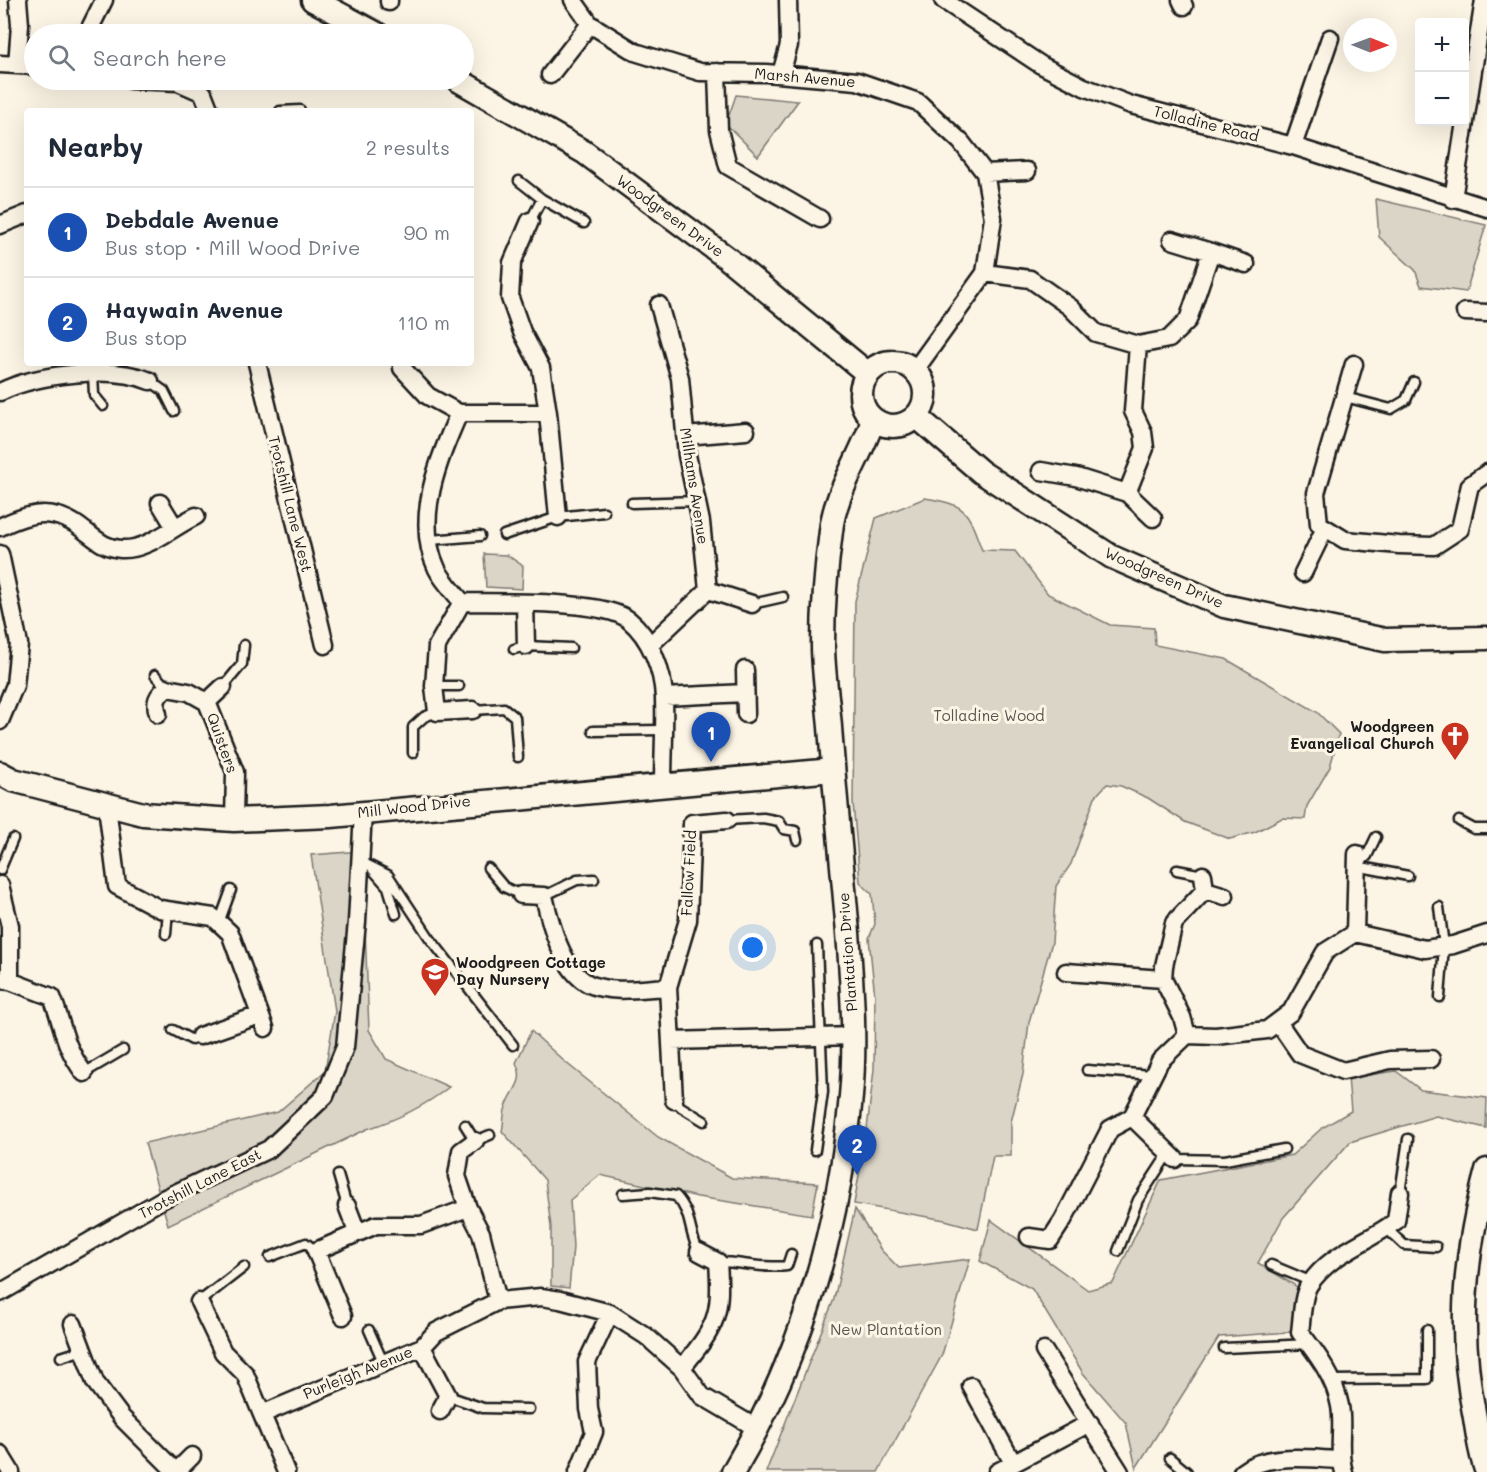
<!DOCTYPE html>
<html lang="en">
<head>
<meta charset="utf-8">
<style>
	:root { --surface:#fff; --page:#f2f2f3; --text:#1f2937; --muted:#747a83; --line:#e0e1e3; --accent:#0f766e }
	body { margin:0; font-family:Mali,sans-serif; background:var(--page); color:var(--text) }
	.controls { position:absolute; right:18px; top:18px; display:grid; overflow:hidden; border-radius:6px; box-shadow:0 6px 24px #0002 }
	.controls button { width:54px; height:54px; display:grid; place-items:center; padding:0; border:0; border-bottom:2px solid var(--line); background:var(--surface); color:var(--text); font:30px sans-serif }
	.compass { position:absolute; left:1343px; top:18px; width:54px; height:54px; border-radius:50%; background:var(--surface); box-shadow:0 6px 24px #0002; rotate:91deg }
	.you { position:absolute; left:753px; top:948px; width:21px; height:21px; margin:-15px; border:4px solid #fff; border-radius:50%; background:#1a73e8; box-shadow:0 0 0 9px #1a73e833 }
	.badge { display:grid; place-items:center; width:39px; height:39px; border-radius:50%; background:var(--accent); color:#fff; font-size:20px; font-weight:700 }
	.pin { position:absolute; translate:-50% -50px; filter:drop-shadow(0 2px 3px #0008) }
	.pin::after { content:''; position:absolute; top:32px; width:21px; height:18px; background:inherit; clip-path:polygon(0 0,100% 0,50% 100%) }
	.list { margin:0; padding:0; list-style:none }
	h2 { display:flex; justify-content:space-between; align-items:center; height:78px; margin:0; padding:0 24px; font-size:26px }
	h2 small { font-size:20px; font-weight:400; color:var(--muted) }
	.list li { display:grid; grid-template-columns:39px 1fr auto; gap:18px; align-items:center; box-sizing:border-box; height:90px; padding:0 24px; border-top:2px solid var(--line) }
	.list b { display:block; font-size:22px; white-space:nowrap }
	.list p { margin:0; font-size:20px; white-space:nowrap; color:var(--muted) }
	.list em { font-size:20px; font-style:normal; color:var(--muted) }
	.icon { flex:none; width:33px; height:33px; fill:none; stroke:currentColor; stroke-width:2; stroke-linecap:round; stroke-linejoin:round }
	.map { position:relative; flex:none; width:1487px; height:1472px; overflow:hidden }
	.search { position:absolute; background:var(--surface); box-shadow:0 6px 24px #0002; left:24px; top:24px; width:450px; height:66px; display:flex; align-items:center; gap:15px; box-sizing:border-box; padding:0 21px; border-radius:33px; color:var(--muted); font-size:22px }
	.panel { position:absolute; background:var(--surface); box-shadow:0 6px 24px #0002; left:24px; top:108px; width:450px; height:258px; border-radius:6px }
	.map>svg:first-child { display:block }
</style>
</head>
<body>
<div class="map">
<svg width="1487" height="1472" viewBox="0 0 1487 1472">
	<rect width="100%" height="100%" fill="#fcf5e5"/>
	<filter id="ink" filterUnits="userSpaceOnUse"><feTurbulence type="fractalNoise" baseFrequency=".0167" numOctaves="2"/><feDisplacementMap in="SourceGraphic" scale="12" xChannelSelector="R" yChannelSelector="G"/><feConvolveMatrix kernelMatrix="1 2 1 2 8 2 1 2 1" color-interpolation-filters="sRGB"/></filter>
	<g filter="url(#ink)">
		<path fill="#dbd5c8" stroke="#7c7872" stroke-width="1.5" d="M736,95L798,101L758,156L726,124Z
			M1376,199L1486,225L1466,292L1421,286L1415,270L1379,237Z
			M925,498C969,505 967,511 982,550L1015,551L1048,594L1110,625L1154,628L1155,645L1226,659L1317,712L1339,734L1330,767L1307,806L1305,819L1282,818L1255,832L1230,839L1185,822L1148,798L1121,786L1107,784L1095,797L1071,864L1056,886L1052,942L1029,1022L1023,1074L1011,1122V1156H993L978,1229L945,1220L854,1204L867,1129L874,1069L875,997L869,938L875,924L872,894L860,882L853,803L855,601L876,518Z
			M484,554L507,555L523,566L522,589L486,587Z
			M362,851L369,1030L386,1059L449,1087C425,1106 396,1120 367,1129L168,1225L145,1143L278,1112L325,1071L335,1011L311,855Z
			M531,1031L565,1062L658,1137L732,1178L818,1183L812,1215L698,1197L600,1175L570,1200L573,1247L569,1288L551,1286V1227L545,1180L502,1131C504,1124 503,1114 506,1107C512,1089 526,1082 516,1063Z
			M1396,1071L1421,1090L1487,1098L1486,1128L1436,1116L1350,1142L1283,1218L1258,1263L1301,1289L1291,1332L1219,1337L1136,1468L1126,1423L1083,1373L1032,1289L980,1261L991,1220L1088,1290L1113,1283L1161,1180L1292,1155L1322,1128L1351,1111L1348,1078Z
			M855,1209L881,1250L899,1268L970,1259L942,1355L878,1472H766L834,1299Z"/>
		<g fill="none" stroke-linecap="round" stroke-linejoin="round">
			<g stroke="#1c1c1c" stroke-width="13">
				<path id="lane" d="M280,111L300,110
					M519,181L542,199L530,221
					M542,199L584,223
					M93,373L94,395L103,406
					M150,381L164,391L174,411
					M1345,397L1391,409L1406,400L1414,382
					M632,503L697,501
					M504,535L558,517L604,512
					M430,540L480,536
					M752,604L783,597
					M514,649L526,646L571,648
					M155,675L167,688
					M434,686H459
					M223,687L242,664L244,645
					M473,710L504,708L515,717L518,757
					M593,731L662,730
					M413,753V727L424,717L437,712
					M727,820L763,818L779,821L784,829L795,831L797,840
					M1459,821L1474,829H1487
					M360,861L388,875L429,937L513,1045
					M1356,866L1408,876
					M1357,866L1367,856L1376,837
					M488,868L504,887L521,895
					M0,870L13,839
					M373,870L388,887L396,914
					M1177,870L1203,875
					M544,896L577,880L594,879
					M1439,907L1444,946L1440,997
					M219,923L231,890
					M166,934L168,910
					M173,1030L192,1040L200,1036
					M1087,1070L1152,1075
					M84,1073L123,1050
					M674,1100L681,1107L704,1121
					M465,1125L475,1141L490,1135
					M815,1150L823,1092L817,945
					M1175,1159L1225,1160L1284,1149
					M338,1175L347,1206
					M1400,1193L1408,1139
					M623,1194L650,1192L676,1196C693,1215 687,1229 699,1252
					M1386,1228L1404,1245L1436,1247
					M1118,1251L1138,1200L1168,1154
					M270,1257L306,1243L316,1251
					M718,1262C741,1262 764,1269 787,1266L791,1254
					M1271,1265L1312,1282
					M199,1302L244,1267
					M369,1330L384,1364
					M1224,1348L1309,1344
					M61,1357L83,1350
					M1331,1380L1427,1379V1330
					M448,1396L483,1408L529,1409
					M1170,1458L1187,1472"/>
			</g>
			<g stroke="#1c1c1c" stroke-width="21">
				<path id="street" d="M573,0L590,24L635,52L700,72L766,73L857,81L918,102L961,142L985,173L993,218L985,273L915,370
					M943,0L1041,65L1084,87L1131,105L1293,146L1487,208
					M1181,0L1184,6
					M389,2V0
					M87,34L104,0
					M0,64L34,66
					M17,65L20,25L18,0
					M717,72L719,130L728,166L820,219
					M781,74L789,45L788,0
					M550,75L590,24
					M130,80L178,82L203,93L210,111
					M1293,146L1330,38
					M985,173L1027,171
					M1453,199L1484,0
					M530,221L512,263L510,298L522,332L541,368L548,413H459C439,459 413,519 437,569C443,581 454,592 462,602C497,603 603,599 629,620C650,637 663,670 664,698C665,726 663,756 663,785
					M0,225L27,214
					M1211,252L1246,264
					M985,273L1030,279L1070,307L1096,333L1138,345L1169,339L1188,320L1211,252L1172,240
					M1465,312L1487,313
					M1138,345L1133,411L1143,432L1145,448L1127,493L1153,518
					M257,363L325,645
					M402,363V368L428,396L459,413
					M1354,364L1316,493L1319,524L1345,540L1399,545L1434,546L1460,529L1470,485L1487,473
					M0,392C37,374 111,365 150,381
					M548,413L558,517
					M685,436L746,431
					M1041,471L1076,477L1127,493
					M160,503L174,526
					M0,527C32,511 56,507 85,531C97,540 105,548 121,549C147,551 172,527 196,516
					M0,554L19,644L15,685L0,721
					M1303,573L1325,528
					M708,590L752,604
					M462,602L437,646L434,686L437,712L473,710
					M525,603L526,646
					M650,645L708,590L701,522L687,455L680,378L659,305
					M745,670L746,714
					M664,697L745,693
					M207,702L223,687
					M158,714C154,702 157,695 167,688L189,692L207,702L235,772L234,820
					M107,806L117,886L160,909L213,917L230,933L265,1028
					M1203,875L1205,890L1225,896
					M0,885L10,926V981
					M521,895L544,896C550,922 562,971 589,984C611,994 645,988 668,987
					M1355,933L1357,854
					M1066,972L1163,979
					M0,980L10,981L52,997C64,1027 63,1045 84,1073
					M1278,1022L1300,1054L1343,1071L1390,1060L1431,1059
					M1187,1035L1182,1017L1163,979L1164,966L1174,923L1205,890
					M200,1036L260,1015
					M671,1041L853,1036
					M674,1100L668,987L688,920L692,823L727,820
					M1132,1117L1175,1159
					M347,1206L357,1232
					M468,1208L457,1176L461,1151L475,1141
					M1029,1237L1050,1240L1063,1220L1110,1129L1132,1117L1160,1061L1187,1035L1216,1036L1267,1030L1291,1012L1325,952L1355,933L1425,949L1453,945L1487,934
					M0,1293L165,1198L269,1149L325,1096L345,1047L357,922L363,812
					M199,1302L223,1352L245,1374L286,1472
					M343,1316L316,1251L376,1225H421L468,1208L481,1233L498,1301
					M73,1324L95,1382L122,1418L176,1472
					M422,1347L448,1396L440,1411
					M1044,1351L1120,1472
					M682,1368C716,1326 722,1317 718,1262L699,1252
					M971,1386L1013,1463
					M262,1414L422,1347L436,1332L498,1301L541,1297L560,1300L610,1313L646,1336L682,1368L702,1396L758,1429
					M0,1454L11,1472
					M176,1472L192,1456
					M578,1472L594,1432L589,1409L587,1362L610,1313
					M997,1472L1090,1423
					M1242,1472C1268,1452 1310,1459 1340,1460
					M1344,1472C1337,1450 1344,1428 1340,1406C1335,1378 1317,1354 1300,1332C1302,1319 1302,1296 1309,1285C1330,1253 1367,1243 1396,1221L1400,1193"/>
			</g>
			<g stroke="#1c1c1c" stroke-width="27">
				<path id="secondary" d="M313,0L377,34
					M458,80L584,152L727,258L867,373
					M861 394a32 32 0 1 1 64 0a32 32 0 1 1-64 0Z
					M916,416L981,472L1112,557L1224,606L1385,640L1487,638
					M0,773L13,780L143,814L234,820L331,816L833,770
					M733,1472C801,1357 839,1229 851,1096C856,1043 852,986 848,933C842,864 835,795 830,727C828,700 823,672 823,645C823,608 826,568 831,531C835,491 861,458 873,420
					M1487,1472C1480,1455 1478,1436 1475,1418C1457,1330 1464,1256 1487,1170"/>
			</g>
			<use href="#lane" stroke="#fcf5e5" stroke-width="8"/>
			<use href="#street" stroke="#fcf5e5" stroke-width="16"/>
			<use href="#secondary" stroke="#fcf5e5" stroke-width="22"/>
		</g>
	</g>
	<defs>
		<g id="church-pin" transform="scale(1.5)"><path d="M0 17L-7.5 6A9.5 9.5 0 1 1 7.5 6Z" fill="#c8321e" stroke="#fcf5e5"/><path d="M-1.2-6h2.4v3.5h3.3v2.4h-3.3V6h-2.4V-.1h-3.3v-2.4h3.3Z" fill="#fff"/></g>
		<g id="school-pin" transform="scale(1.5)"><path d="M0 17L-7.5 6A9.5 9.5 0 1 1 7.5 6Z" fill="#c8321e" stroke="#fcf5e5"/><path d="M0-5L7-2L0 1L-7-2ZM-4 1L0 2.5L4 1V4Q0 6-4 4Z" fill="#fff"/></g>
	</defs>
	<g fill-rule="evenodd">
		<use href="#church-pin" x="1455" y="736"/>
		<use href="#school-pin" x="435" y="972"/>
	</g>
	<g text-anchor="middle" stroke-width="6" stroke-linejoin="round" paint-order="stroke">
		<g font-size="15" fill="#1c1c1c" stroke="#fcf5e5">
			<text transform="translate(805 78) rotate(5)" y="5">Marsh Avenue</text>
			<text transform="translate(1206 124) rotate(14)" y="5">Tolladine Road</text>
			<text transform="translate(670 216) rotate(36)" y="5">Woodgreen Drive</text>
			<text transform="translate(694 486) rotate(81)" y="5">Millhams Avenue</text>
			<text transform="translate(290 504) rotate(76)" y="5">Trotshill Lane West</text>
			<text transform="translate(1164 578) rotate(24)" y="5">Woodgreen Drive</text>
			<text transform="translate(222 743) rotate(70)" y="5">Quisters</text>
			<text transform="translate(414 807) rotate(-6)" y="5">Mill Wood Drive</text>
			<text transform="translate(689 873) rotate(-87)" y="5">Fallow Field</text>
			<text transform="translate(848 952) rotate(-94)" y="5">Plantation Drive</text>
			<text transform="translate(200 1184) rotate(-27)" y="5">Trotshill Lane East</text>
			<text transform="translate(358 1373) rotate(-22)" y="5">Purleigh Avenue</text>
		</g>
		<g font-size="15" fill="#555450" stroke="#fcf5e5">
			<text x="989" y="721">Tolladine Wood</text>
			<text x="886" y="1335">New Plantation</text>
		</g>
		<g font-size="15" font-weight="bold" fill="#1c1c1c" stroke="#fcf5e5" text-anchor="end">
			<text x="1434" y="732">Woodgreen<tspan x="1434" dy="17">Evangelical Church</tspan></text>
			<text x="456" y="968" text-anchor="start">Woodgreen Cottage<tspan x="456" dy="17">Day Nursery</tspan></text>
		</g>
	</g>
</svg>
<div class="controls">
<button>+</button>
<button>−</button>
</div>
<svg class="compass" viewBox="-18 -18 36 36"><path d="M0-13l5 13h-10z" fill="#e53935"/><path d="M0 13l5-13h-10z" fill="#747a83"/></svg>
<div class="you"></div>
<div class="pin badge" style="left:711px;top:762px;background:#1a4fb4">1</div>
<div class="pin badge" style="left:857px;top:1175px;background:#1a4fb4">2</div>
<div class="search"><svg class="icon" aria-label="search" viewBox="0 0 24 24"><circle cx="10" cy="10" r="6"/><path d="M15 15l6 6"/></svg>Search here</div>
<section class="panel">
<h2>Nearby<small>2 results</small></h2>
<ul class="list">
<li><span class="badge" style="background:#1a4fb4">1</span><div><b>Debdale Avenue</b><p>Bus stop · Mill Wood Drive</p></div><em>90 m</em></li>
<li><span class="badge" style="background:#1a4fb4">2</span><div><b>Haywain Avenue</b><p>Bus stop</p></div><em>110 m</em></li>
</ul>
</section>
</div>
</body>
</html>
